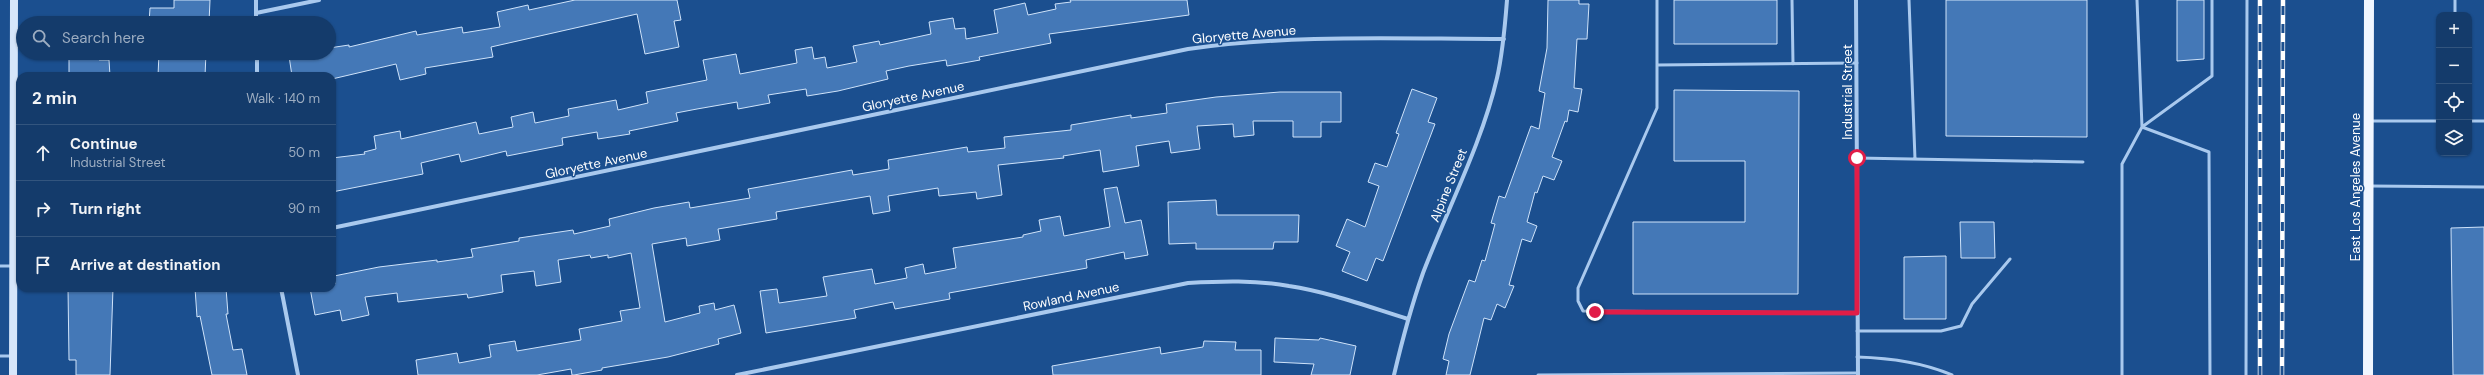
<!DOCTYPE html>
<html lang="en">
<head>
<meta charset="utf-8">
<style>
	:root { --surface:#143b6b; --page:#1d4271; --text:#f1f3f6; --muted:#9dadc1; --line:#33557e }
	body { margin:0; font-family:"DM Sans",sans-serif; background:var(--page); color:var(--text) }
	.controls { position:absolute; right:12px; top:12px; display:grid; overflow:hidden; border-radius:8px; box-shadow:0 1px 3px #0004 }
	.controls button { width:36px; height:36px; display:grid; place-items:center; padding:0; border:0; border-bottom:1px solid var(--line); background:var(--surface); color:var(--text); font:20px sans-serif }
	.stop { position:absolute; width:12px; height:12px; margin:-9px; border:3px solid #e11d48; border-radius:50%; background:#fff }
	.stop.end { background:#e11d48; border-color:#fff; box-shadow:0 1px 4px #0008 }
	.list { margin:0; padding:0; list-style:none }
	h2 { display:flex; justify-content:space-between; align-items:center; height:52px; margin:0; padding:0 16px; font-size:17px }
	h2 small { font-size:13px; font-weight:400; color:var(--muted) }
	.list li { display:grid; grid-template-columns:26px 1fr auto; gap:12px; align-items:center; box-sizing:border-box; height:56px; padding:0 16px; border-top:1px solid var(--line) }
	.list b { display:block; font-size:15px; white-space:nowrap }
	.list p { margin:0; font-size:13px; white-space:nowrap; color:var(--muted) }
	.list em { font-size:13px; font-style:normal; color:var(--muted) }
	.icon { flex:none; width:22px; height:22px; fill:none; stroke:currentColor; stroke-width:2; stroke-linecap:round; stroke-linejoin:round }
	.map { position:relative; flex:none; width:2484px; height:375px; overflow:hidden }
	.search { position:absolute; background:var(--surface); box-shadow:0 1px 3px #0004; left:16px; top:16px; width:320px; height:44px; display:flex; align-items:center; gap:10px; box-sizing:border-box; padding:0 14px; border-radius:22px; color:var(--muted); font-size:15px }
	.panel { position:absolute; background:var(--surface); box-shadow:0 1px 3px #0004; left:16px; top:72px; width:320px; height:220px; border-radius:12px }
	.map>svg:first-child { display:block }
</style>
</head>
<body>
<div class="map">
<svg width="2484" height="375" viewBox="0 0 2484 375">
	<rect width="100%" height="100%" fill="#1b4f8f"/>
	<path fill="#4478b7" stroke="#cfe3fa" d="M174,0H210L209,23H149L150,8H174Z
		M575,0H677L681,20L674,21L679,47L645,54L637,14L491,47L493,57L425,68L426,74L400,80L396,64L332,79V76H292L289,56L305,53H329V48L349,45V47L416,31L417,35L462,27L463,33L500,27L497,12L528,5L529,10Z
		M1070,0H1187L1189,15L1049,34L1051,43L979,57L980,60L947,66L946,60L909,66L886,71L888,79L838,91L807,96L806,89L768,95L770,103L738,109L737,102L697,109L676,113L678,121L629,131L630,134L598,139L597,132L562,138L563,145L507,156L506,151L461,162L459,154L421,163L423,174L332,192V158L365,154L364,152L376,149L374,136L400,131L401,139L476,122L479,134L513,127L511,117L533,112L535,123L569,116L568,109L616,100L618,110L648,103L646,92L707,80L703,60L736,54L740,74L797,63L795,50L812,47L814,59L825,57L827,68L857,62L853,46L879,41L880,45L931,34L929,22L953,18L955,29L965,28L966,39L998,33L994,10L1025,3L1028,15L1056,9L1055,4L1071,2Z
		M1548,0H1579V4H1589L1587,39H1577L1574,88L1582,89L1578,112L1569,110L1567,122L1565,121L1552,157L1562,161L1554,180L1543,176L1537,193L1535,192L1527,222L1537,226L1531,242L1522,239L1509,285L1514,286L1505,308L1497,304L1491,320L1484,318L1470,375H1446L1449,361L1443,359L1449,334L1469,280L1475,282L1482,260L1485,261L1495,224L1491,223L1499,196L1505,198L1531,126L1539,129L1545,93L1539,91L1547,48Z
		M1674,0H1777V44H1674Z
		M1946,0H2087V137L1946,136Z
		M2177,0H2204V59L2177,61Z
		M69,53H99V60H109L110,76H69Z
		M159,53H206L205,76H158Z
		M1412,89L1437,98L1428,122L1435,124L1383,261L1376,258L1367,281L1342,271L1350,252L1336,246L1347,219L1365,227L1379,186L1368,182L1375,163L1387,167L1399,134L1396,133Z
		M1674,90L1799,91L1798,294H1633V222H1745V161H1674Z
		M1280,92H1341V122H1321V137H1293V121H1253L1254,135L1234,137L1233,124L1197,126L1200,149L1171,153L1169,141L1136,146L1139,166L1103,172L1100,150L1063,156L1064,158L998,165L1002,195L977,199L976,192L939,196L938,188L888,196L890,211L873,214L870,196L776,212L777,219L718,229L720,240L687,246L686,238L652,244L665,322L700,313L699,306L714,303L715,310L734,305L741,333L718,339L719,344L668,357L602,368V370L574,375H572L571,369L537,375H418L416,360L457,353L459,363L491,357L489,345L515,341L517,351L581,340L579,329L622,321L620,311L640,308L631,253L608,258V255L591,258L590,255L558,260L561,282L536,286L534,271L501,275L503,292L468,298L467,294L398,302L397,293L365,297L369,315L342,321L340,310L315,315L310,288H332V284H335L334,276L379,267L437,260V262L473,257L471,249L519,241V238L573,230L574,234L610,226L609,219L654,208L689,202L690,208L750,198L748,189L852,170L853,175L889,169L888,160L967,147L968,152L1005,148L1004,137L1071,130V125L1131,115V118L1167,113L1166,104L1216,97Z
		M1117,187L1125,223L1141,220L1148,255L1125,259L1124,252L1086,260L1087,268L949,293L950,299L895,309L893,302L854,310L856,318L766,333L760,291L777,289L779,303L827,296L823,277L872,269L875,284L907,278L905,268L923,264L925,274L956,268L953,248L1023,237V235L1041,231L1039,220L1060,216L1064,236L1110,227L1104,189Z
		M1216,200L1217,215H1299L1298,242H1274L1273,249H1196V243L1169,244L1168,202Z
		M1960,222H1994L1995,258H1961Z
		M2484,227V375H2453L2451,228Z
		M1946,256V319H1904V257Z
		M68,288H113L110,375H76V360H69Z
		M195,288H226L228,314H226L233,350L242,349L247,375H212L200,316L197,317Z
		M1275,338L1319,340L1320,338L1356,346L1350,375H1311L1314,364L1274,362Z
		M1204,341L1236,342L1235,350H1261V375H1053L1052,366L1160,347L1161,354L1203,347Z"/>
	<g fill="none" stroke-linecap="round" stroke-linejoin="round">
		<path stroke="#a9c9ee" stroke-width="3" d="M1657,0V108L1578,288V301L1583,311L1857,313
			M1792,0L1793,64
			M1909,0L1915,159
			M2137,0L2142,127
			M2455,0V15
			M1657,65L1857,63
			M2370,121H2439
			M2469,121H2484
			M2142,127L2209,152L2210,375
			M1857,158L2083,162
			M2370,186L2484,187
			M0,266H13
			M1857,331H1941L1961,326L1972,304L2010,259
			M0,356H12
			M1857,357C1890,358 1922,362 1952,375
			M1538,375L1858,373
			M2122,375V164L2142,127L2212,76V0
			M2246,375L2247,0"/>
		<path stroke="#a9c9ee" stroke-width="4" d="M256,0V23
			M1856,0L1858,375
			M256,13L319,0
			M257,53V76
			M332,228L1188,49C1293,34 1399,39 1504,39
			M281,288L298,375
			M737,375L1188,283C1222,281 1255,280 1289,286C1329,292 1369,307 1408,319
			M1394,375C1402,341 1411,307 1423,273C1447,210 1482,143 1497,78C1503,52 1505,26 1507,0"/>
		<path stroke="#d6e6fa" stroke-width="8" d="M13,375L14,0"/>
		<path stroke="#f0f6ff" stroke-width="10" d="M2368,375L2369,0"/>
		<g stroke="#fff" stroke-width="4.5">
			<path id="rail" d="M2260,375V0
				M2282,375L2283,0"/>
		</g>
		<use href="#rail" stroke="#1b4f8f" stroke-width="3" stroke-dasharray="9" stroke-linecap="butt"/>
	</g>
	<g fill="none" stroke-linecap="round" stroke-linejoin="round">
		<path stroke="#e11d48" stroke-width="5" d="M1595,312L1857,313V158"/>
	</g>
	<g text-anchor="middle" stroke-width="3" stroke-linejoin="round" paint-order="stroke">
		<g font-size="13" fill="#fff" stroke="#1b4f8f">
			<text transform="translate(1244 34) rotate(-5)" y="5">Gloryette Avenue</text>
			<text transform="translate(1847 92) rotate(-90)" y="5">Industrial Street</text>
			<text transform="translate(913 96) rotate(-12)" y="5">Gloryette Avenue</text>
			<text transform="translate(596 163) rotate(-12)" y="5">Gloryette Avenue</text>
			<text transform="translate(1448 185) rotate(-68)" y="5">Alpine Street</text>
			<text transform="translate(2355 187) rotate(-90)" y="5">East Los Angeles Avenue</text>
			<text transform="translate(1071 296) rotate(-12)" y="5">Rowland Avenue</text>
		</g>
	</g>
</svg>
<div class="controls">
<button>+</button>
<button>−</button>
<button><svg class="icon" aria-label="locate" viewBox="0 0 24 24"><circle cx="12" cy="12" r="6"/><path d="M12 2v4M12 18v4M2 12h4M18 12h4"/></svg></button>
<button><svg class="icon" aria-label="layers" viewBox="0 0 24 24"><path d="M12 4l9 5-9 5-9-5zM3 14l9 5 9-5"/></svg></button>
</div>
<div class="stop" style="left:1857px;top:158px"></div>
<div class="stop end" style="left:1595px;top:312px"></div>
<div class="search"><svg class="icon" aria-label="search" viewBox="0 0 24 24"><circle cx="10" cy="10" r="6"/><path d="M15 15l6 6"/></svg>Search here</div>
<section class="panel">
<h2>2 min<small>Walk · 140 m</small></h2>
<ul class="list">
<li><svg class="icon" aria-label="ahead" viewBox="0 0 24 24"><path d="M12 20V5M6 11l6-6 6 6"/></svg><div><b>Continue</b><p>Industrial Street</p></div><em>50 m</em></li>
<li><svg class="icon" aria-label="right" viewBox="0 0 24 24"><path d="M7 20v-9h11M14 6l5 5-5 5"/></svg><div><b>Turn right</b></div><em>90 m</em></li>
<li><svg class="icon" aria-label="arrive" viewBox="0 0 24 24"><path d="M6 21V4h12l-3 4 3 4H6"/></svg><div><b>Arrive at destination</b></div></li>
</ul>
</section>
</div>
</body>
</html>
